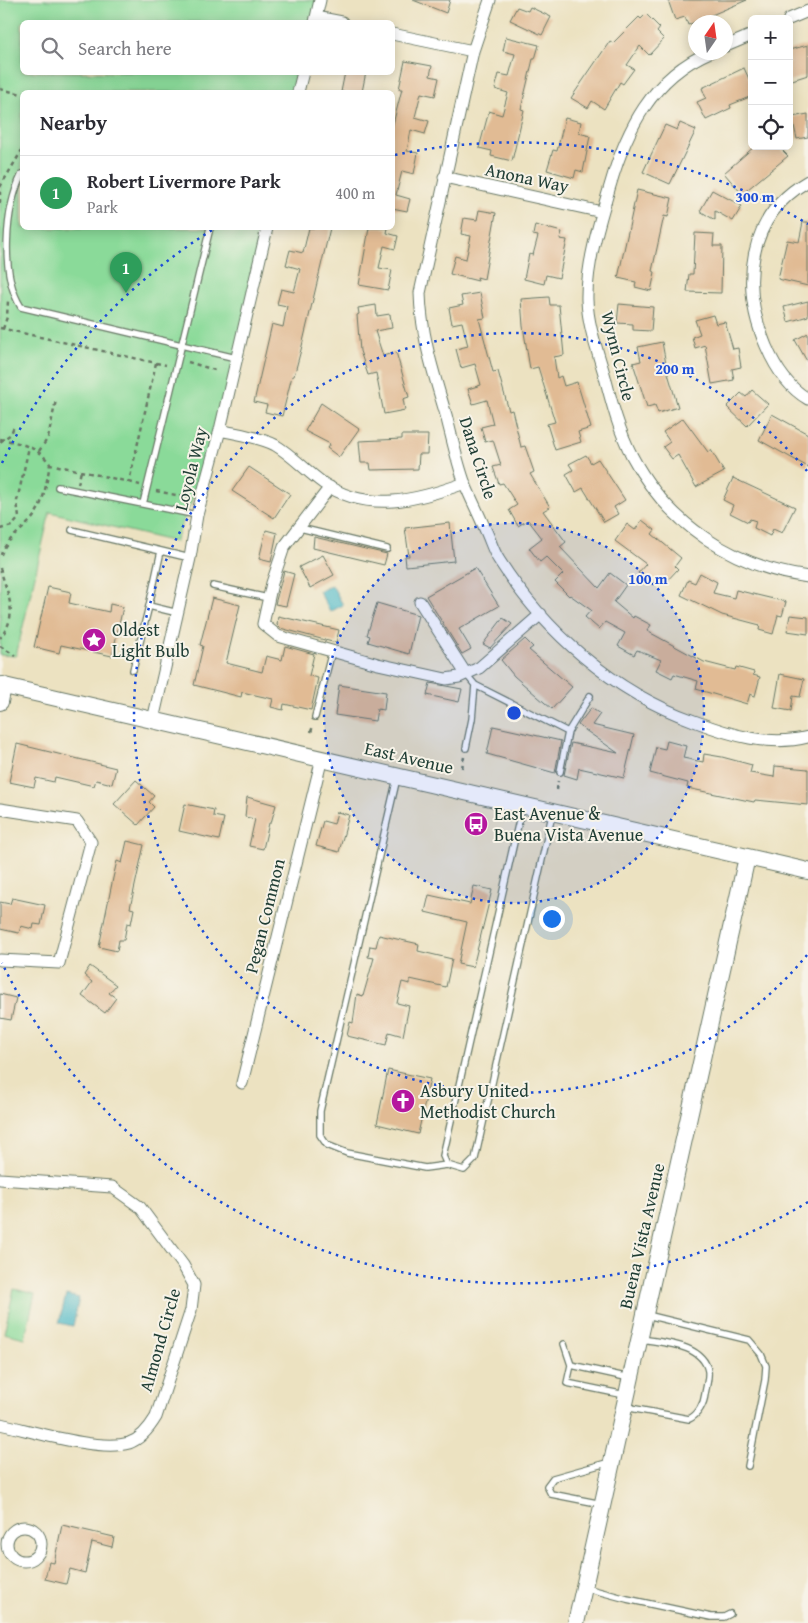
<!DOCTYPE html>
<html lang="en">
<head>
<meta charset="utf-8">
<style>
	:root { --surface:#fff; --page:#f7f7f7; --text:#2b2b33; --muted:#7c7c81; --line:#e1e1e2; --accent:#7c3aed }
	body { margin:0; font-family:"Gentium Book Plus",serif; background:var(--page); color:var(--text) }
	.controls { position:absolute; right:15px; top:15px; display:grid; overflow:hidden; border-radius:8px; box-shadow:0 2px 12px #0003 }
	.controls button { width:45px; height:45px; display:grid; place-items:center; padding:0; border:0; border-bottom:1px solid var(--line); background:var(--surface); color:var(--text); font:25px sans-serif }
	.compass { position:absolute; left:688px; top:15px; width:45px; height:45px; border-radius:50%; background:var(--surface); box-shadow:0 2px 12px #0003; rotate:13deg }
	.you { position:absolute; left:551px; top:918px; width:18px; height:18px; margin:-12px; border:4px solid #fff; border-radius:50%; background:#1a73e8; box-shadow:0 0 0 8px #1a73e833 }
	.badge { display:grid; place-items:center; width:32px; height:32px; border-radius:50%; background:var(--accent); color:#fff; font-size:16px; font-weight:700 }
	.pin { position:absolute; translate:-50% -41px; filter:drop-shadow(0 1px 2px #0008) }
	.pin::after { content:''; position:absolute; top:26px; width:18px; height:15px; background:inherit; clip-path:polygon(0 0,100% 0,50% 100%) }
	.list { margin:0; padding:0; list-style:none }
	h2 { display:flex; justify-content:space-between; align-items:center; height:65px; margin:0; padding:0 20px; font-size:21px }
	h2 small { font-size:16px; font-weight:400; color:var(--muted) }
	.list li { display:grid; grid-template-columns:32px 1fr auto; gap:15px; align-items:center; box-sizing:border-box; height:75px; padding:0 20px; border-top:1px solid var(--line) }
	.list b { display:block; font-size:19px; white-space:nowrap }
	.list p { margin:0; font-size:16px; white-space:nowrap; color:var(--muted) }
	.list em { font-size:16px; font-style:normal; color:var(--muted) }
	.icon { flex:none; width:28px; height:28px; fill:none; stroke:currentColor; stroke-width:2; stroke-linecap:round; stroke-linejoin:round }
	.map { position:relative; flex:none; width:808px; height:1623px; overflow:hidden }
	.search { position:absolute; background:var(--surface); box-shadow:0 2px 12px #0003; left:20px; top:20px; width:375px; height:55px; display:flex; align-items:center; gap:12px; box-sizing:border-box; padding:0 18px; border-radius:8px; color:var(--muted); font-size:19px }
	.panel { position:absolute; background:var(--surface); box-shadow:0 2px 12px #0003; left:20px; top:90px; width:375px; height:140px; border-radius:8px }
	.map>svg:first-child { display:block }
</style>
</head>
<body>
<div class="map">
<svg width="808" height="1623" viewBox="0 0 808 1623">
	<rect width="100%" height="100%" fill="#f7f3e8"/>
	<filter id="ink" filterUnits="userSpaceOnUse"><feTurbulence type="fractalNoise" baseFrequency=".02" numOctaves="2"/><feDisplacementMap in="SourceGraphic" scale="10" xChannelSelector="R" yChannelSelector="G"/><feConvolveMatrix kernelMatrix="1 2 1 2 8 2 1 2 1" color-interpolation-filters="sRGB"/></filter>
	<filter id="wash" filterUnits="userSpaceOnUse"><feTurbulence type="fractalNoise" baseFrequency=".0096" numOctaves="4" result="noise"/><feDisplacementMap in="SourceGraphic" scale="20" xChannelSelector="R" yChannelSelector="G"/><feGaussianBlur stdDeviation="1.12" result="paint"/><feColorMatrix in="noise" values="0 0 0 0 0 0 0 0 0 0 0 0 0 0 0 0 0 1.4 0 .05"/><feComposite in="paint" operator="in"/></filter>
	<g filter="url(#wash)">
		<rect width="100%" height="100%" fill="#ece2c1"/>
		<path fill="#8ada99" stroke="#548c66" d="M0,0H320L315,22H22V72L303,73L298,92H22V228H267L220,430L175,542L50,512L16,656L0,655Z
			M14,1289L35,1294L25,1338L4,1333Z"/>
		<path fill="#4ab7c5" stroke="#347a7c" d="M332,585L343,605L330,612L319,591Z
			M66,1295L79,1298L73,1326L59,1323Z"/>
		<g id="blocks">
			<path fill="#e1bb94" d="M413,0H450L446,13Z
				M668,0H747L688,25L685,17L675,20Z
				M517,7L528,11L530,7L551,17L542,35L510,20Z
				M646,14L660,28L657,32L664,39L649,55L640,46L627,65L634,69L623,84L620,82L604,109L592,101L588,108L571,98L610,41L613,43L639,17L641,19Z
				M506,37L539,45L535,59H533L521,109L524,110L512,161L491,156L492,151L479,148L489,111L502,115L508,93L495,89L499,74L509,76L515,54L503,51Z
				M808,45V75L789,81V50Z
				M405,61L432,66L430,76L439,78L435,96L421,93L415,117L429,121L425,134L411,130L407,151L418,153L414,174L402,171L396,195L410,199L407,211L392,208V128L402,89H399Z
				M744,68L749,79L752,77V96L730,105L731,108L706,120L697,102L706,98L702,88Z
				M345,72H366L362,92H341Z
				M808,114V137L797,139L792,117Z
				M565,118L581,122L579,133L590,136L583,172L576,170L574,178L547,170L553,150L557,151Z
				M680,123L696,130L670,184L643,172L665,125L677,130Z
				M755,146H778L788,156L742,194L724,173Z
				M637,190L672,198L668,217L664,216L652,271L655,272L651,291L635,287L636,282L618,278Z
				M712,190L742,206L733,221L715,211V220L700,211Z
				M479,210L496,213L484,279L477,277L478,281L450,274L455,256L466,259L471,236L461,234L464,218L477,220Z
				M803,222H808V286L778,279L787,240L799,242Z
				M535,225L562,232L560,239L567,240L559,278L546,275L544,284L524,279L529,254L533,255L538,236L533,235Z
				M309,228H330L302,346L294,376H292L282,416L265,412L267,405L254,402L272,324L283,327L287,306L277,304L281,289L294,292L300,269L286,265L290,250L303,253Z
				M369,228H388L387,233L398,236L395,249L384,246L379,268L392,270L388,290L359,285Z
				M695,233L714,234L713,246H722L721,293L687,292L689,274H693Z
				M480,293L485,318L479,319L493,372L498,371L509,411L512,410L521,447L525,446L534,472L530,474L550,507L543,511L566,542L560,547L599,588L610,573L626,585L614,602L633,618L634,616L651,625L647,631L704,662L735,670L736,667L754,672L753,675L760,677L755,696L750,694L747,704L696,689L698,681L674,674L672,678L656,670L661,660L637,650L634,655L618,646L625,633L605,622L599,629L585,617L591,610L570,595L569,596L555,582L563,574L546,557L540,562L529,548L542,538L528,520L518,526L509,510L517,505L503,483L499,484L493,467L501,465L493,440L485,442L481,427L493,424L487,400L473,404L468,389L481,385L475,364L461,368L456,349L468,346L462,322L452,324L449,308L463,305L461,296Z
				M549,297L550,305H559L564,355L554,357L557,378L561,376L564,386L577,382L591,428L578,432L581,442L555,450L547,424L555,422L538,367L530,369L523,326L521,299Z
				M808,301V316L788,322L784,307Z
				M619,304L653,307L651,331L633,330V324L617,323Z
				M376,305L377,316L390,314L392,328L375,331L383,356L396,352L409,397L403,399L405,410L384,414L376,373L368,375L360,351L357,315L359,314L358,308Z
				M713,315L716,324L725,322L733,349L738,348L741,367L732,369L734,380L712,384L705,345L695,348L692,337L700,334L695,320Z
				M808,333V363L795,340Z
				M662,342L667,370L678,407L658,413L655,405L647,407L633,363L641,361L638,347Z
				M752,390L768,404L747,426L727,407L741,393L746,397Z
				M321,403L359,429L339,457L327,448L330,444L305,431Z
				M772,414L808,434V467L759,440Z
				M683,418L708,452L711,450L724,472L696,487L678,455L672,459L663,447L670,442L663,432Z
				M402,435H428L427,454H419L418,469L371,470L370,463H361L359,441L402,439Z
				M586,455L591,463L598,459L625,500L614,507L618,514L604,522L583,488L576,492L566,474L573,470L569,464Z
				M249,467L290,494L274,518L232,491Z
				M733,478L795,507L782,533L773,529L770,536L754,528L756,521L750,519L748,522L730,513L733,505L723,500Z
				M642,520L655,530L652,534L681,558L675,566L678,569L665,583L659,578L653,585L638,573L646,564L615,541L627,524L635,530Z
				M450,523L454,561L406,566L405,556H409L405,528Z
				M266,530L277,533L271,562L259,559Z
				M314,537L387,554L384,565L313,548Z
				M323,555L334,575L310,588L299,567Z
				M475,568L499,606L459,629L471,649L462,654L426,596Z
				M284,571L294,574L286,606L275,604Z
				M700,573L717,582L713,593L734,598L736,590L786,602L782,616L778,615L773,634L759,630L760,625L722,615L681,595L688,580L695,583Z
				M48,587L71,592L69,603L109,612L110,604L123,607L112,656L61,645L59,653L34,647Z
				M212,598L240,605L226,663L262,672L266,656L282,660L285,646L314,654L309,676L318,678L311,710L284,704L283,710L271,707L273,699L242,692L241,697L194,685L203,646L200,645Z
				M377,603L418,615L409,654L368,642L370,636L367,635Z
				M790,615L808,617V634L787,631Z
				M278,616L339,630L336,643L280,628L277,625Z
				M503,618L512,624L490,648L483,644Z
				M525,639L533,647L529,650L572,687L552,709L514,676L501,660Z
				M780,674L804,679L800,697L793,696L791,711L774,708Z
				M430,683L462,689L459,702L427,695Z
				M339,685L386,692L384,710L377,709L375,721L335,715Z
				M591,708L600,714L592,725L634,735L624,778L579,768L577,779L564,775L571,743L618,753L578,725Z
				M493,726L561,741L555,773L487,754Z
				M667,741L686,746L683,758L703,762L704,754L722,757L752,765L750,773L774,777L775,766L808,769V805L755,800L754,802L687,788L688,783L650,773L656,747L665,749Z
				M17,744L116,768L112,784L96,780L94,786L55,777L54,782L36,778L34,787L9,782Z
				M136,780L154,796L149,802L154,807L138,825L114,804Z
				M247,797L276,805L271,823H269L263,849L249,846L255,819L245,817Z
				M185,804L214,810L213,816L224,818L219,840L179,831Z
				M337,812L349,815L339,852L316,846L323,821L334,824Z
				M127,841L144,845L130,908L134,909L131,924L127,923L124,940H119L117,951L99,947L113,878L117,861L122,863Z
				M474,886L492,890L473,967L458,964L467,922L425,912L429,895L470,904Z
				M12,898L45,905L41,925L34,924L33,929L21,926L19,933L0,929V902L10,904Z
				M379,935L419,944L418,951L452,959L446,987L410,979V984L402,982L397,1003L409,1006L403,1036L389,1032L386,1045L347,1036L350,1022L353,1023L357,994L363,996L374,958L368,957L370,946L376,947Z
				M90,966L116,985L109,993L116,998L105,1013L82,996L92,982L84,975Z
				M0,994L16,998L11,1020L0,1018Z
				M388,1070L430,1079L418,1134L377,1124Z
				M62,1525L114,1537L112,1547L92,1542L85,1573L70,1569L66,1584L45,1579L49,1562L54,1563Z"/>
		</g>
	</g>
	<g filter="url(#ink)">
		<use href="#blocks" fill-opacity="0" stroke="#677765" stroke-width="1"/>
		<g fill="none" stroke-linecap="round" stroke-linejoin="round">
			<g stroke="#677765" stroke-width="8">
				<path id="lane" d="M22,174C5,209 0,274 21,307L236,358
					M58,487L197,515
					M143,504L210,228
					M300,528L387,549
					M72,530L161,551
					M213,586L268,598
					M149,606L161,551L190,558
					M133,670L149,606L178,613
					M466,674L475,685L568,732
					M315,717L332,651
					M466,748L472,719L475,685
					M560,772L568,732L590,696
					M397,778L320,1111V1135L327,1145L347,1153L425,1168L447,1165
					M522,807L443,1156L447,1165L464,1170L475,1159L552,815
					M647,1315L749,1340L761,1354L766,1366L765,1380L748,1466
					M564,1344L571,1365L567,1383L625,1395
					M571,1365L630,1378
					M625,1407L689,1419C698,1415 704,1404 705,1394C706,1387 709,1378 708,1371C703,1344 663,1343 642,1339
					M602,1504L551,1494L547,1486L553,1478L610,1462
					M586,1588L627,1599L711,1617H724L730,1614"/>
			</g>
			<g stroke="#677765" stroke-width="13">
				<path id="street" d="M490,0L473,51L420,293C421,336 434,374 446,415C452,438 457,462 465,484C471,499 479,514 485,529C490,539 493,551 499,560C545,632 613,692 694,721C730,735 769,747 808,737
					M316,17L342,22
					M789,19L808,11
					M315,22L320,0
					M392,34L473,51
					M726,46L752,35
					M710,52C652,77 626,130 610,186C600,220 586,265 587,300C588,327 598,352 605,377C612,404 619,431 632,456C667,523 733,567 808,577
					M298,92L303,72
					M444,177L602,212
					M808,181C747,216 740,286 766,346C775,367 787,387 808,399
					M220,430C236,434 260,437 275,445C292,455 306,471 323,483C368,514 418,500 465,483
					M330,487L284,547L272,583L263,624L278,636L378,664L446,679L459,677L479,668L541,614
					M420,602L466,674
					M153,720L190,558L197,515L220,430L267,228
					M0,809L77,821L91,842L59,963L0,960
					M242,1083L322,758
					M0,1179L112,1187L140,1207L183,1265L194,1285L191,1310L156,1417C150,1427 141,1439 129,1443C98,1452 33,1431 0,1424
					M7 1544a17 17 0 1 1 34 0a17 17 0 1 1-34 0Z"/>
			</g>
			<g stroke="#677765" stroke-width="18">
				<path id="secondary" d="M0,685L808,871
					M0,702L3,685
					M576,1623L747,857"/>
			</g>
			<path stroke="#677765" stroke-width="2.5" stroke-dasharray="4 4" stroke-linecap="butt" d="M0,89L22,94
				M0,187L22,150
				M0,203V187
				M0,328L156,363L129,482L50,464
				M3,329L7,317L8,301
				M188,362L218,371
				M156,363L166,365
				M0,439C21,443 38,447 50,464C46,484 44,507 29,522C18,534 4,541 0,558
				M0,442L11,434L14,426
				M39,451L48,438L56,400
				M129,482L140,485
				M78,484L81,471
				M156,491L186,497
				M0,529L12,526L19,518L17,501L29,447
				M0,568C7,594 20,614 0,638
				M0,646L16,656
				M311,732L313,726
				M462,768L464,757
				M557,790L558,781"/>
			<use href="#lane" stroke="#fff" stroke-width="5.5"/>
			<use href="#street" stroke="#fff" stroke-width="11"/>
			<use href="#secondary" stroke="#fff" stroke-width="16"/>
		</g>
	</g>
	<circle cx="514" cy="713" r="190" fill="#1d4ed8" fill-opacity=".12"/>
	<g fill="none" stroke="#1d4ed8" stroke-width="2.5" stroke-dasharray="2.5 5">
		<circle cx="514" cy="713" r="190"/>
		<path d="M807 955A380 380 0 1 1 807 471"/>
		<path d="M808 1202A570 570 0 0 1 2 963M2 463A570 570 0 0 1 212 230M395 155A570 570 0 0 1 808 224"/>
	</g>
	<defs>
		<g id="sight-disc" transform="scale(1.25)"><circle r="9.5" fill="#b5179e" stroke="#f7f3e8"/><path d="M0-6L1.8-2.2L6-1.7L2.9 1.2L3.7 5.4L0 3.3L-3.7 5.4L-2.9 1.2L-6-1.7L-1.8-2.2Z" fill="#fff"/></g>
		<g id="bus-disc" transform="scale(1.25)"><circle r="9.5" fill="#b5179e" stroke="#f7f3e8"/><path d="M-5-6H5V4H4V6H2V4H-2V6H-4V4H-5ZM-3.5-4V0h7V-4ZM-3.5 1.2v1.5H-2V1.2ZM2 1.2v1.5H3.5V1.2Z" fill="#fff"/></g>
		<g id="church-disc" transform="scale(1.25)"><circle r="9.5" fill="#b5179e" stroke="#f7f3e8"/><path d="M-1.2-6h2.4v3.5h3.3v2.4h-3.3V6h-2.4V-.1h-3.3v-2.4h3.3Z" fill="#fff"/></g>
	</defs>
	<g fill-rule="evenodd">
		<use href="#sight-disc" x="94" y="640"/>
		<use href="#bus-disc" x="476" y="824"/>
		<use href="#church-disc" x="403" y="1101"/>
	</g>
	<g text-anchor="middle" stroke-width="4" stroke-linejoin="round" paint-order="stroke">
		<g font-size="18" fill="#1f3d34" stroke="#f7f3e8">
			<text transform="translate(527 178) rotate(12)" y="6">Anona Way</text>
			<text transform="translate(618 356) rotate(76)" y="6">Wynn Circle</text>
			<text transform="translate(478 458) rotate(72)" y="6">Dana Circle</text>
			<text transform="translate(191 469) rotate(-76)" y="6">Loyola Way</text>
			<text transform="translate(409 758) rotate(13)" y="6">East Avenue</text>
			<text transform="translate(265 916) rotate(-76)" y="6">Pegan Common</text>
			<text transform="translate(642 1236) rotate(-77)" y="6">Buena Vista Avenue</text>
			<text transform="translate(160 1340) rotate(-74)" y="6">Almond Circle</text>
		</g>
		<g font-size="18" fill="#1f3d34" stroke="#f7f3e8" text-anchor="start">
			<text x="112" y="636">Oldest<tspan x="112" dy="21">Light Bulb</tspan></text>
			<text x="494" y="820">East Avenue &amp;<tspan x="494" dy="21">Buena Vista Avenue</tspan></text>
			<text x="420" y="1097">Asbury United<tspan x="420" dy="21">Methodist Church</tspan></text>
		</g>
	</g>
	<circle cx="514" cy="713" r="8" fill="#1d4ed8" stroke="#f7f3e8" stroke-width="2.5"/>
	<g font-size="15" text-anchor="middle" font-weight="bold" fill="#1d4ed8" stroke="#f7f3e8" stroke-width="4" stroke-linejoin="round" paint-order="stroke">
		<text x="755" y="202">300 m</text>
		<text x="675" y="374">200 m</text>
		<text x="648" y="584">100 m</text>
	</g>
</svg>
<div class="controls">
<button>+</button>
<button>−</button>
<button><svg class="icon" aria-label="locate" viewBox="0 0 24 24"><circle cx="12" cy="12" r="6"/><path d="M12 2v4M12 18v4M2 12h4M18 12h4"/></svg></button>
</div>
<svg class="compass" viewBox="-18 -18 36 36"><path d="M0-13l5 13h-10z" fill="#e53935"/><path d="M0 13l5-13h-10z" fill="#7c7c81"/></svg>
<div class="you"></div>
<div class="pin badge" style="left:126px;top:293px;background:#2e9e5b">1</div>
<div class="search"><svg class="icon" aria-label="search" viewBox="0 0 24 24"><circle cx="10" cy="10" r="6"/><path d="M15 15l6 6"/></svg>Search here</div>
<section class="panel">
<h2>Nearby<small></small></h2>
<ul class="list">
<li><span class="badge" style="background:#2e9e5b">1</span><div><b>Robert Livermore Park</b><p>Park</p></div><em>400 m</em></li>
</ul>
</section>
</div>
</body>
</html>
